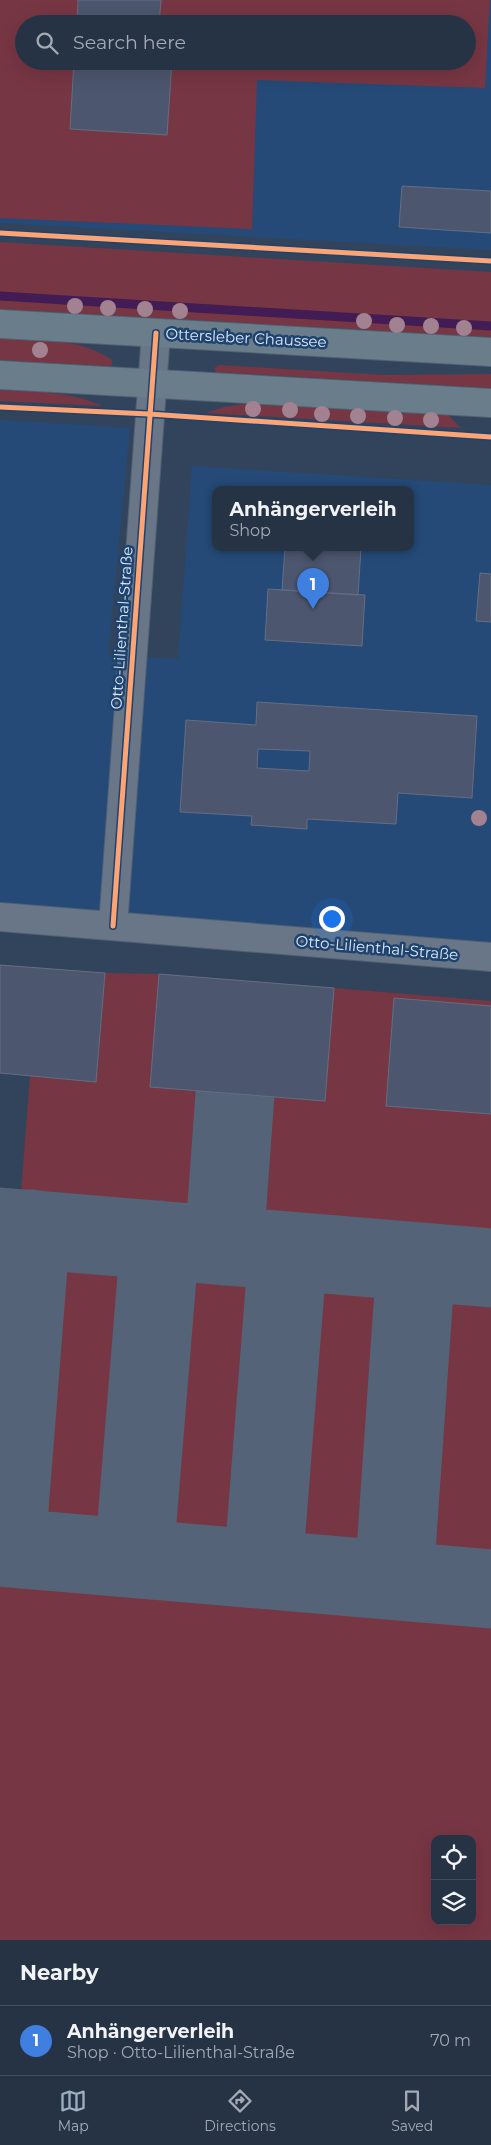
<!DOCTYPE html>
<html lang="en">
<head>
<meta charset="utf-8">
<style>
	:root { --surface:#263345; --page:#2e3b4c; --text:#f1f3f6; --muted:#a4aab3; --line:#424e5e; --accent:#9eafc5 }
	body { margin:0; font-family:Montserrat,sans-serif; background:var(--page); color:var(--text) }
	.controls { position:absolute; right:15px; bottom:15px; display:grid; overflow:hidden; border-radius:10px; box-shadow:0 5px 20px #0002 }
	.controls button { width:45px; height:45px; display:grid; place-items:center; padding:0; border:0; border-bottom:1px solid var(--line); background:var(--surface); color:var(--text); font:25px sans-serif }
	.you { position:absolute; left:331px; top:918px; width:18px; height:18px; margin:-12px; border:4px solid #fff; border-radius:50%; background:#1a73e8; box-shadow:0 0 0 8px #1a73e833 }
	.badge { display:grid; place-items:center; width:32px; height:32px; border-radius:50%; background:var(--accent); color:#fff; font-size:16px; font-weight:700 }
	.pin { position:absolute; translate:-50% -41px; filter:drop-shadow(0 1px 2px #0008) }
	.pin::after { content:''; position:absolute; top:26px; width:18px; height:15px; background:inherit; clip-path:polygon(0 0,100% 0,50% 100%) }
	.popup { position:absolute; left:212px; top:486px; width:202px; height:65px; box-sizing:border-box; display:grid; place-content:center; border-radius:10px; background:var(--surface); filter:drop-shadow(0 1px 4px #0005); font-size:16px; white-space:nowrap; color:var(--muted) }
	.popup b { font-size:19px; color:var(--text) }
	.popup::after { content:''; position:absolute; left:50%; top:100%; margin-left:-10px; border:10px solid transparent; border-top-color:var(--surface) }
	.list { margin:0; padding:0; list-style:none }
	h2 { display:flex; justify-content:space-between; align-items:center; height:65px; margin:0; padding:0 20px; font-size:21px }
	h2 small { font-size:16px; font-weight:400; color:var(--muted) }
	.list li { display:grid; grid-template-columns:32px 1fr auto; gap:15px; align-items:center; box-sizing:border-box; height:70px; padding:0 20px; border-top:1px solid var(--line) }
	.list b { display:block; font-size:19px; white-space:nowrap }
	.list p { margin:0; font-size:16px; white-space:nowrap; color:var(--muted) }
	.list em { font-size:16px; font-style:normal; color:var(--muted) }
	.icon { flex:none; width:28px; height:28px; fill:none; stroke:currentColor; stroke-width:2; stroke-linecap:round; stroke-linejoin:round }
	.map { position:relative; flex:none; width:491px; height:1940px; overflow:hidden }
	.search { position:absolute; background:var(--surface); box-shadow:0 5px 20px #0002; left:15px; right:15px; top:15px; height:55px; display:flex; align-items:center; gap:12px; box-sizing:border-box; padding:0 18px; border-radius:28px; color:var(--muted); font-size:19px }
	.sheet { height:135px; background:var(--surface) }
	nav { display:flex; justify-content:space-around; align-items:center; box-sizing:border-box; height:70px; border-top:1px solid var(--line); background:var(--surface); font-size:14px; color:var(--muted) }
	nav a { display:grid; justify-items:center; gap:2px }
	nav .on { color:var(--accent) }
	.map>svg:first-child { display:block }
</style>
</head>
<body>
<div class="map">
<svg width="491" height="1940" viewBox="0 0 491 1940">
	<rect width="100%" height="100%" fill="#32445c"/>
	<path fill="#254a77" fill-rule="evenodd" d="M0,0H491V250L0,223ZM24,24H467V61H24Z
		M0,420L130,428L108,655L178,659L192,466L491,485V944L0,906ZM216,490H410V548H216Z"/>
	<path fill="#773643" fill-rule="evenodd" d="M0,0H490L485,88L257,80L252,229L0,218ZM24,24H467V61H24Z
		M0,242L491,272V337L0,309Z
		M0,338C40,340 78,337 112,360V365L109,366L0,360Z
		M219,365L384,375L491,374V388L216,372L214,368Z
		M0,390C35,392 70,391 102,406L0,401Z
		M244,404L448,415L461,428L206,413L223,407Z
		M105,973L159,974L150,1087L325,1101L334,988L491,1001V1246L20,1205L30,1075L96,1082Z
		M0,1249L9,1250L0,1356Z
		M53,1254L491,1290V1556L265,1538L32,1516Z
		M0,1580L491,1622V1940H0ZM435,1839H472V1921H435Z"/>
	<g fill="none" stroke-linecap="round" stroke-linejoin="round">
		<path stroke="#411c55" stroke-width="9" d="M0,296L491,326"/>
		<path stroke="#546377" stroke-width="79" d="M0,1227L491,1268
			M224,1246L235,1094
			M0,1547L491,1589
			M6,1547L31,1229
			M134,1558L160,1240
			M263,1569L288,1251
			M394,1580L416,1262"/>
	</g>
	<path fill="#4c566e" stroke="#646e83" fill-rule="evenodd" d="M78,0H161L159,24H77Z
		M74,61H172L167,135L70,129Z
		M402,186L491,191V233L399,227Z
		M285,548H361L358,595L282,590Z
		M480,573L491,574V622L476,621Z
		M268,589L365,595L362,646L265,640Z
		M257,702L477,716L472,798L398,793L396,824L307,819V829L251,825L252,816L180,812L186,720L256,725ZM258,749L310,751L309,771L257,768Z
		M0,965L105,973L96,1082L0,1073Z
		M159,974L334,988L325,1101L150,1087Z
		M394,998L491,1006V1114L386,1106Z"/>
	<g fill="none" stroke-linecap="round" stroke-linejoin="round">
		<g stroke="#516073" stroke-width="30">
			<path id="minor" d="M0,917L491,957
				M113,926L156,333"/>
		</g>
		<g stroke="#516073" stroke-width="30">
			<path id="major" d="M0,324L491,352
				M0,375L491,403"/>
		</g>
		<use href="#minor" stroke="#687688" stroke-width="28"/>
		<use href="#major" stroke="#6a7d8b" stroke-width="28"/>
		<g stroke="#20436d" stroke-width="8">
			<path id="cycleway" d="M0,233L491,261
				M0,407L149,414L491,437
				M113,926L156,333"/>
		</g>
		<use href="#cycleway" stroke="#fda474" stroke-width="5"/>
	</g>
	<g fill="#a28290">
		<circle cx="75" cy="306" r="8"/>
		<circle cx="108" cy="308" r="8"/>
		<circle cx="145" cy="309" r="8"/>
		<circle cx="180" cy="311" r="8"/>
		<circle cx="364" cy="321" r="8"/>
		<circle cx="397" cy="325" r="8"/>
		<circle cx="431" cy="326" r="8"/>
		<circle cx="464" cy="328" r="8"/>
		<circle cx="40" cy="350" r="8"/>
		<circle cx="253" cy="409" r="8"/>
		<circle cx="290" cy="410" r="8"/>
		<circle cx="322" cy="414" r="8"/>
		<circle cx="358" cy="416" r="8"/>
		<circle cx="395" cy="418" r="8"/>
		<circle cx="431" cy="420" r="8"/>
		<circle cx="479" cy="818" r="8"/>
	</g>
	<g text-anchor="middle" stroke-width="5" stroke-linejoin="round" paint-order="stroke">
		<g font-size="15" fill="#d8e8fd" stroke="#20436d">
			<text transform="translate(246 338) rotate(3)" y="5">Ottersleber Chaussee</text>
			<text transform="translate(122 628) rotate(-86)" y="5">Otto-Lilienthal-Straße</text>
			<text transform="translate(377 948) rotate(5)" y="5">Otto-Lilienthal-Straße</text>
		</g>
	</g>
</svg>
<div class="controls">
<button><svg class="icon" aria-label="locate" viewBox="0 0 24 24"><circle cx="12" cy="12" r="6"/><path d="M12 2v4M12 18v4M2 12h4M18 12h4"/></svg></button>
<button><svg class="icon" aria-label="layers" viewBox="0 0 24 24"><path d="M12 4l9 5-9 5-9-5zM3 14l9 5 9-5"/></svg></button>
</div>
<div class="you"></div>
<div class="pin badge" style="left:313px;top:609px;background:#3f7fe0">1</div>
<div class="popup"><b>Anhängerverleih</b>Shop</div>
<div class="search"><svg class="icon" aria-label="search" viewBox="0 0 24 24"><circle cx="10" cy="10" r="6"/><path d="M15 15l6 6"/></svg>Search here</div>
</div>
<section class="sheet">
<h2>Nearby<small></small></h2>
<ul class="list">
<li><span class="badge" style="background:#3f7fe0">1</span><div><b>Anhängerverleih</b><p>Shop · Otto-Lilienthal-Straße</p></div><em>70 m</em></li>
</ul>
</section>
<nav>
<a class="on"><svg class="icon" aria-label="map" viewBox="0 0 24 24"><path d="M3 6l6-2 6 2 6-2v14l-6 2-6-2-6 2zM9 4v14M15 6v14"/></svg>Map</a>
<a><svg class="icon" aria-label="directions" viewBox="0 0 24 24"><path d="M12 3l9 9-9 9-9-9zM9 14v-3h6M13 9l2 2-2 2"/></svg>Directions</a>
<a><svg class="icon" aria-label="saved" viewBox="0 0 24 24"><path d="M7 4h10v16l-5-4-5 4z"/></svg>Saved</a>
</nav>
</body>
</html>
